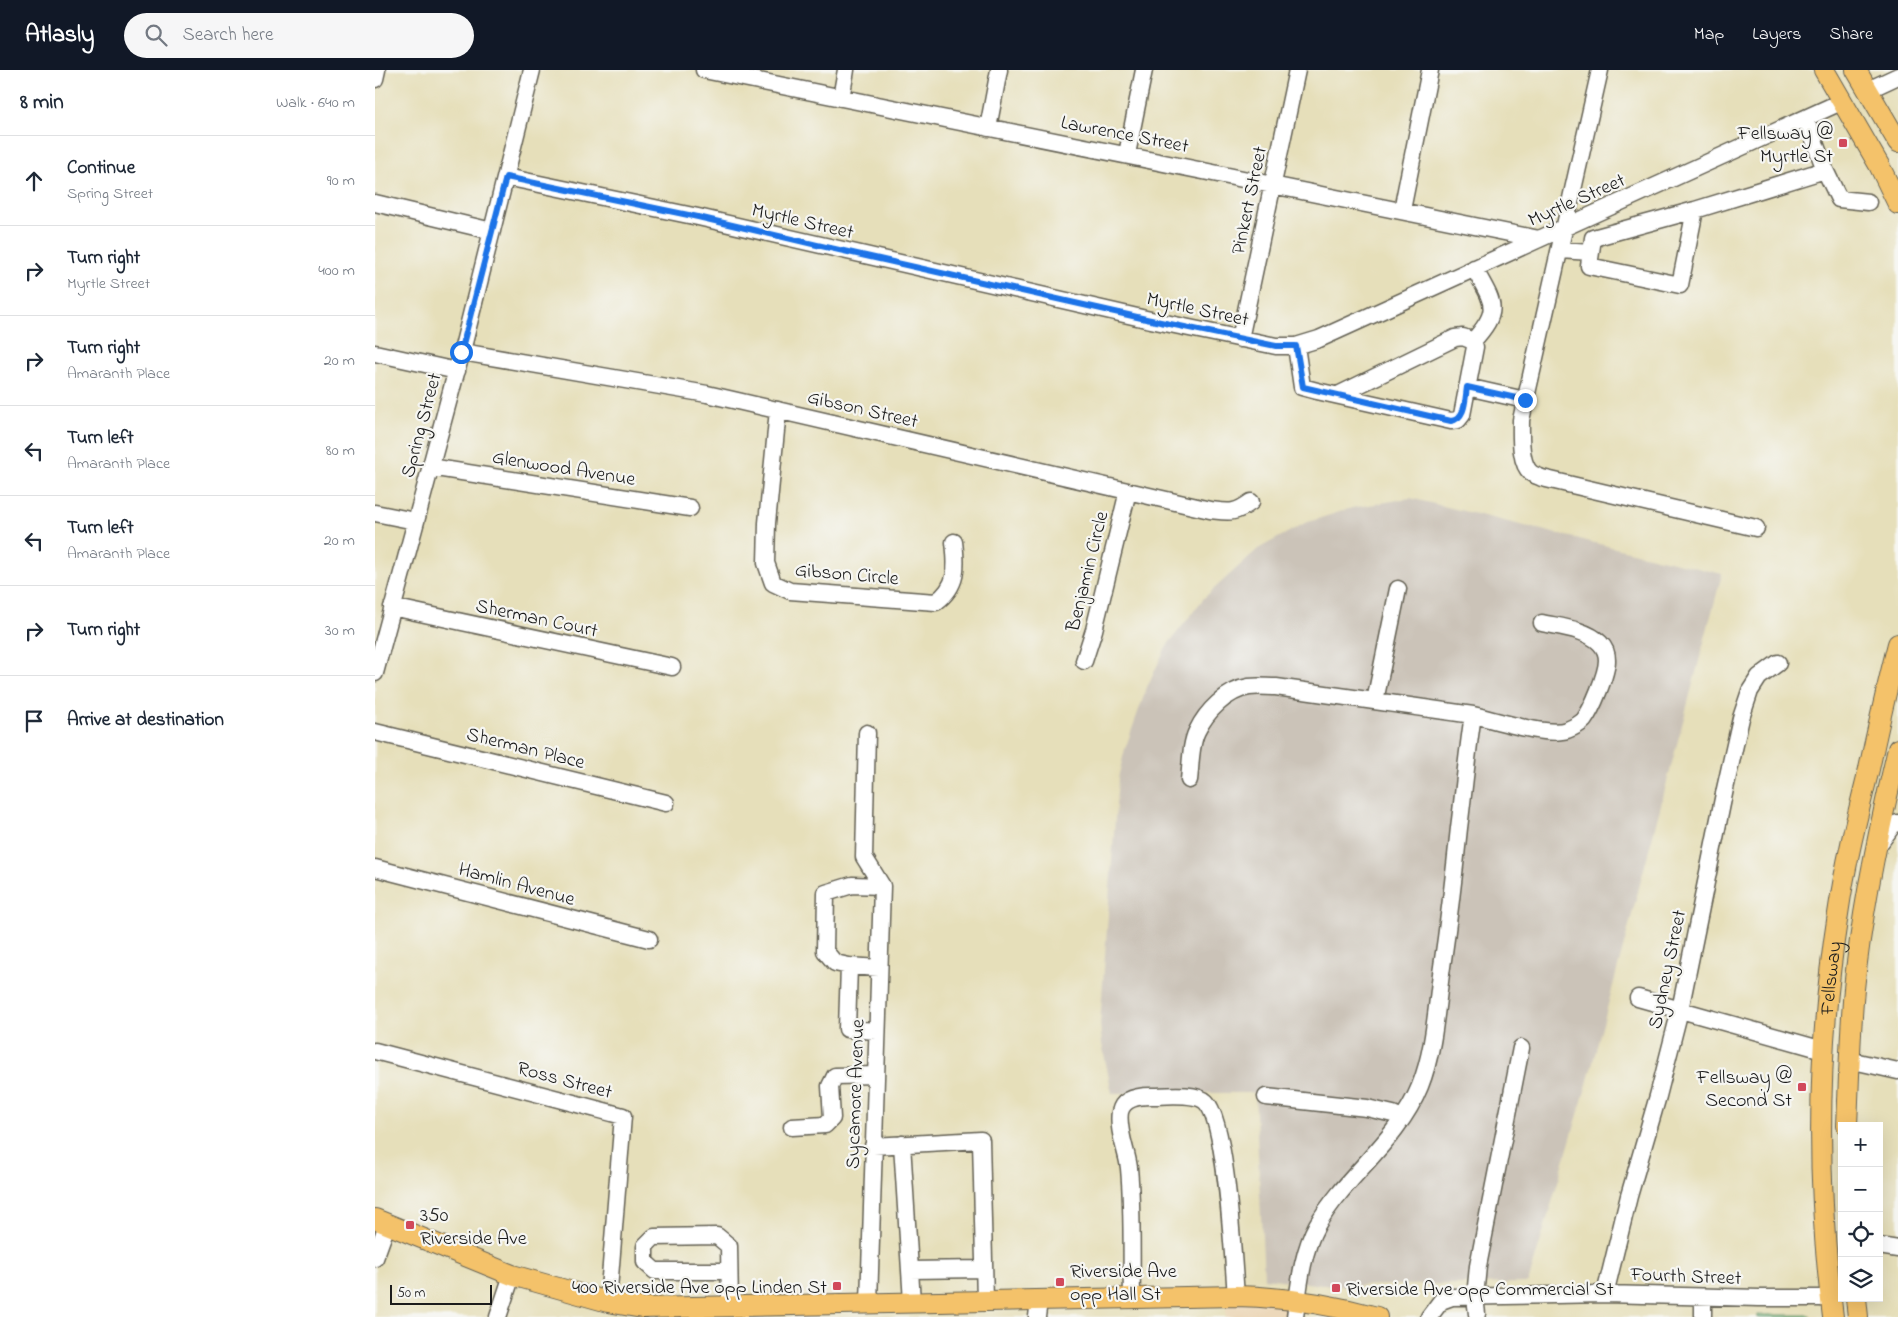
<!DOCTYPE html>
<html lang="en">
<head>
<meta charset="utf-8">
<style>
	:root { --surface:#fff; --page:#f6f6f7; --text:#1f2937; --muted:#747a83; --line:#e0e1e3; --accent:#111827 }
	body { margin:0; font-family:"Indie Flower",sans-serif; background:var(--page); color:var(--text) }
	.controls { position:absolute; right:15px; bottom:15px; display:grid; overflow:hidden; border-radius:0px; box-shadow:0 5px 20px #0002 }
	.controls button { width:45px; height:45px; display:grid; place-items:center; padding:0; border:0; border-bottom:1px solid var(--line); background:var(--surface); color:var(--text); font:25px sans-serif }
	.scale { position:absolute; left:15px; bottom:12px; width:102px; box-sizing:border-box; padding-left:5px; border:2px solid #1c1c1c; border-top:0; font-size:14px; line-height:18px; white-space:nowrap; color:#1c1c1c; -webkit-text-stroke:4px #f6f6f2; paint-order:stroke }
	.stop { position:absolute; width:15px; height:15px; margin:-11px; border:4px solid #1a73e8; border-radius:50%; background:#fff }
	.stop.end { background:#1a73e8; border-color:#fff; box-shadow:0 1px 5px #0008 }
	.list { margin:0; padding:0; list-style:none }
	h2 { display:flex; justify-content:space-between; align-items:center; height:65px; margin:0; padding:0 20px; font-size:21px }
	h2 small { font-size:16px; font-weight:400; color:var(--muted) }
	.list li { display:grid; grid-template-columns:32px 1fr auto; gap:15px; align-items:center; box-sizing:border-box; height:90px; padding:0 20px; border-top:1px solid var(--line) }
	.list b { display:block; font-size:19px; white-space:nowrap }
	.list p { margin:0; font-size:16px; white-space:nowrap; color:var(--muted) }
	.list em { font-size:16px; font-style:normal; color:var(--muted) }
	.icon { flex:none; width:28px; height:28px; fill:none; stroke:currentColor; stroke-width:2; stroke-linecap:round; stroke-linejoin:round }
	.map { position:relative; flex:none; width:1523px; height:1247px; overflow:hidden }
	header { display:flex; align-items:center; gap:30px; box-sizing:border-box; height:70px; padding:0 25px; background:var(--accent); color:#fff }
	header strong { font-size:24px }
	nav { display:flex; gap:28px; margin-inline-start:auto; font-size:18px }
	.search { width:350px; height:45px; background:var(--page); display:flex; align-items:center; gap:12px; box-sizing:border-box; padding:0 18px; border-radius:28px; color:var(--muted); font-size:19px }
	main { display:flex }
	aside { flex:1; background:var(--surface) }
	.map>svg:first-child { display:block }
</style>
</head>
<body>
<header>
<strong>Atlasly</strong>
<div class="search"><svg class="icon" aria-label="search" viewBox="0 0 24 24"><circle cx="10" cy="10" r="6"/><path d="M15 15l6 6"/></svg>Search here</div>
<nav><a>Map</a><a>Layers</a><a>Share</a></nav>
</header>
<main>
<aside>
<h2>8 min<small>Walk · 640 m</small></h2>
<ul class="list">
<li><svg class="icon" aria-label="ahead" viewBox="0 0 24 24"><path d="M12 20V5M6 11l6-6 6 6"/></svg><div><b>Continue</b><p>Spring Street</p></div><em>90 m</em></li>
<li><svg class="icon" aria-label="right" viewBox="0 0 24 24"><path d="M7 20v-9h11M14 6l5 5-5 5"/></svg><div><b>Turn right</b><p>Myrtle Street</p></div><em>400 m</em></li>
<li><svg class="icon" aria-label="right" viewBox="0 0 24 24"><path d="M7 20v-9h11M14 6l5 5-5 5"/></svg><div><b>Turn right</b><p>Amaranth Place</p></div><em>20 m</em></li>
<li><svg class="icon" aria-label="left" viewBox="0 0 24 24"><path d="M17 20v-9H6M10 6l-5 5 5 5"/></svg><div><b>Turn left</b><p>Amaranth Place</p></div><em>80 m</em></li>
<li><svg class="icon" aria-label="left" viewBox="0 0 24 24"><path d="M17 20v-9H6M10 6l-5 5 5 5"/></svg><div><b>Turn left</b><p>Amaranth Place</p></div><em>20 m</em></li>
<li><svg class="icon" aria-label="right" viewBox="0 0 24 24"><path d="M7 20v-9h11M14 6l5 5-5 5"/></svg><div><b>Turn right</b></div><em>30 m</em></li>
<li><svg class="icon" aria-label="arrive" viewBox="0 0 24 24"><path d="M6 21V4h12l-3 4 3 4H6"/></svg><div><b>Arrive at destination</b></div></li>
</ul>
</aside>
<div class="map">
<svg width="1523" height="1247" viewBox="0 0 1523 1247">
	<rect width="100%" height="100%" fill="#f6f6f2"/>
	<filter id="ink" filterUnits="userSpaceOnUse"><feTurbulence type="fractalNoise" baseFrequency=".02" numOctaves="2"/><feDisplacementMap in="SourceGraphic" scale="10" xChannelSelector="R" yChannelSelector="G"/><feConvolveMatrix kernelMatrix="1 2 1 2 8 2 1 2 1" color-interpolation-filters="sRGB"/></filter>
	<filter id="wash" filterUnits="userSpaceOnUse"><feTurbulence type="fractalNoise" baseFrequency=".0096" numOctaves="4" result="noise"/><feDisplacementMap in="SourceGraphic" scale="20" xChannelSelector="R" yChannelSelector="G"/><feGaussianBlur stdDeviation="1.12" result="paint"/><feColorMatrix in="noise" values="0 0 0 0 0 0 0 0 0 0 0 0 0 0 0 0 0 1.4 0 .05"/><feComposite in="paint" operator="in"/></filter>
	<g filter="url(#wash)">
		<rect width="100%" height="100%" fill="#e6dfba"/>
		<path fill="#ecd8ba" d="M851,1230L919,1232L917,1247H851Z"/>
		<path fill="#cbc3b8" d="M1035,428L1347,504L1212,1014L1153,1213L957,1216L889,1208L880,1023H737L727,974L725,954L743,708L750,679L772,617L791,577L829,528L883,479L930,453L977,438Z"/>
		<path fill="#8bd997" stroke="#547a5a" d="M1383,1245H1435V1247H1383Z"/>
	</g>
	<g filter="url(#ink)">
		<g fill="none" stroke-linecap="round" stroke-linejoin="round">
			<g stroke="#636053" stroke-width="19">
				<path id="minor" d="M329,0L1164,169
					M1225,0L1146,350C1146,364 1144,393 1156,403C1158,405 1164,406 1167,408L1381,458
					M0,9L2,0
					M1493,20L1523,6
					M466,28L471,0
					M1431,48L1450,100L1464,129L1493,132
					M613,58L624,0
					M752,84L769,0
					M131,107L323,147L771,249L901,276H921L944,269L1468,31
					M0,133L117,161
					M1027,140L1055,0
					M1320,140L1305,215L1214,196L1218,168L1320,140L1450,100
					M1185,180L1216,182
					M865,269L922,0
					M1098,271C1127,239 1118,233 1099,198
					M921,276L927,317L942,321L1076,351L1083,350L1087,345L1100,277L1098,271L1088,267L1080,268L963,325
					M87,282L332,324L835,440C854,442 860,444 876,432
					M0,283L82,301
					M1092,317L1150,330
					M403,340L392,453L391,493L398,513L415,521L561,532C583,516 582,497 579,472
					M55,397L315,438
					M0,443L40,451
					M17,537L297,597
					M709,591L719,560L753,421
					M0,603L88,277L157,0
					M1000,631L1023,519
					M1098,645C1121,650 1171,667 1192,660C1197,658 1205,654 1209,650C1217,639 1232,604 1232,590C1232,583 1229,577 1225,573C1211,559 1185,557 1167,553
					M0,662L291,733
					M492,663L489,787L507,816
					M814,710C816,695 815,675 822,661C831,642 852,620 874,617C882,616 892,617 901,617L1098,645C1092,683 1089,720 1084,758C1079,807 1073,856 1066,904C1061,941 1059,981 1045,1016C1023,1071 971,1105 942,1155C927,1182 924,1217 920,1247
					M1502,777L1518,755L1523,753
					M0,798L274,869
					M474,896L472,959L502,961
					M504,898L474,896L460,893L450,881L451,823L477,815L507,816
					M1263,928L1448,980
					M0,981L248,1046L233,1232
					M1474,990L1523,1001
					M891,1027L992,1038L1018,1044L1027,1048
					M417,1057L450,1055L457,1048L455,1016L460,1006L501,1005
					M527,1074L537,1232
					M498,1076L606,1070L610,1231
					M1504,1176L1523,1179
					M0,1188L12,1155
					M535,1200L609,1199
					M354,1201H280L270,1192V1176L279,1167L342,1166L354,1176L355,1235
					M1230,1224L1254,1126L1283,1026L1305,940L1350,719L1366,648L1375,621L1384,607L1403,593
					M757,1227C756,1185 758,1141 754,1098C752,1081 742,1060 745,1042C748,1028 764,1026 776,1026C790,1026 820,1022 831,1032C852,1053 858,1191 861,1226
					M494,1233L507,816
					M1102,1244L1100,1227L1103,1196L1146,978
					M123,1247L137,1205
					M662,1247L664,1230
					M1054,1247L1066,1231L1077,1227L1230,1224L1384,1228H1456
					M1328,1247V1227"/>
			</g>
			<g stroke="#636053" stroke-width="22">
				<g id="major">
					<path d="M1449,0L1504,95L1523,134"/>
					<path d="M1481,0L1523,72"/>
					<path d="M1472,1056C1474,1010 1475,964 1479,919C1487,838 1504,758 1523,679"/>
					<path d="M0,1149L137,1205L233,1232L267,1238L861,1226C909,1227 955,1234 1002,1247"/>
					<path d="M1481,1228L1483,1247"/>
					<path id="s1" d="M1458,1247C1441,1113 1442,977 1463,844C1470,795 1482,747 1494,699C1503,658 1512,616 1523,574"/>
				</g>
			</g>
			<use href="#minor" stroke="#fff" stroke-width="16"/>
			<use href="#major" stroke="#f4c26a" stroke-width="20"/>
		</g>
	</g>
	<g fill="none" stroke-linecap="round" stroke-linejoin="round" filter="url(#ink)">
		<path stroke="#1a73e8" stroke-width="6" d="M86,282L131,107L323,147L442,175L771,249L901,276H921L928,317L1076,351C1091,349 1090,329 1092,317L1150,330"/>
	</g>
	<g fill="#d1495b" stroke="#f6f6f2" stroke-width="2">
		<rect x="1463" y="68" width="10" height="10" rx="2.5"/>
		<rect x="1422" y="1012" width="10" height="10" rx="2.5"/>
		<rect x="30" y="1150" width="10" height="10" rx="2.5"/>
		<rect x="680" y="1207" width="10" height="10" rx="2.5"/>
		<rect x="457" y="1211" width="10" height="10" rx="2.5"/>
		<rect x="956" y="1213" width="10" height="10" rx="2.5"/>
	</g>
	<g text-anchor="middle" stroke-width="4.5" stroke-linejoin="round" paint-order="stroke">
		<g font-size="20" fill="#1c1c1c" stroke="#f6f6f2" text-anchor="end">
			<text x="1458" y="69">Fellsway @<tspan x="1458" dy="23">Myrtle St</tspan></text>
			<text x="1417" y="1013">Fellsway @<tspan x="1417" dy="23">Second St</tspan></text>
			<text x="45" y="1151" text-anchor="start">350<tspan x="45" dy="23">Riverside Ave</tspan></text>
			<text x="695" y="1207" text-anchor="start">Riverside Ave<tspan x="695" dy="23">opp Hall St</tspan></text>
			<text x="452" y="1223">400 Riverside Ave opp Linden St</text>
			<text x="971" y="1225" text-anchor="start">Riverside Ave opp Commercial St</text>
		</g>
		<g font-size="20" fill="#1c1c1c" stroke="#f6f6f2">
			<text transform="translate(750 63) rotate(11)" y="7">Lawrence Street</text>
			<text transform="translate(1201 129) rotate(-24)" y="7">Myrtle Street</text>
			<text transform="translate(873 130) rotate(-78)" y="7">Pinkert Street</text>
			<text transform="translate(428 150) rotate(13)" y="7">Myrtle Street</text>
			<text transform="translate(823 238) rotate(12)" y="7">Myrtle Street</text>
			<text transform="translate(488 338) rotate(13)" y="7">Gibson Street</text>
			<text transform="translate(45 355) rotate(-75)" y="7">Spring Street</text>
			<text transform="translate(189 397) rotate(9)" y="7">Glenwood Avenue</text>
			<text transform="translate(711 501) rotate(-76)" y="7">Benjamin Circle</text>
			<text transform="translate(472 503) rotate(5)" y="7">Gibson Circle</text>
			<text transform="translate(162 547) rotate(12)" y="7">Sherman Court</text>
			<text transform="translate(151 677) rotate(14)" y="7">Sherman Place</text>
			<text transform="translate(142 813) rotate(15)" y="7">Hamlin Avenue</text>
			<text transform="translate(1291 899) rotate(-78)" y="7">Sydney Street</text>
			<text dy="7" stroke="none"><textPath href="#s1" startOffset="340">Fellsway</textPath></text>
			<text transform="translate(190 1009) rotate(15)" y="7">Ross Street</text>
			<text transform="translate(479 1024) rotate(-88)" y="7">Sycamore Avenue</text>
			<text transform="translate(1311 1205) rotate(2)" y="7">Fourth Street</text>
		</g>
	</g>
</svg>
<div class="controls">
<button>+</button>
<button>−</button>
<button><svg class="icon" aria-label="locate" viewBox="0 0 24 24"><circle cx="12" cy="12" r="6"/><path d="M12 2v4M12 18v4M2 12h4M18 12h4"/></svg></button>
<button><svg class="icon" aria-label="layers" viewBox="0 0 24 24"><path d="M12 4l9 5-9 5-9-5zM3 14l9 5 9-5"/></svg></button>
</div>
<div class="scale">50 m</div>
<div class="stop" style="left:86px;top:282px"></div>
<div class="stop end" style="left:1150px;top:330px"></div>
</div>
</main>
</body>
</html>
